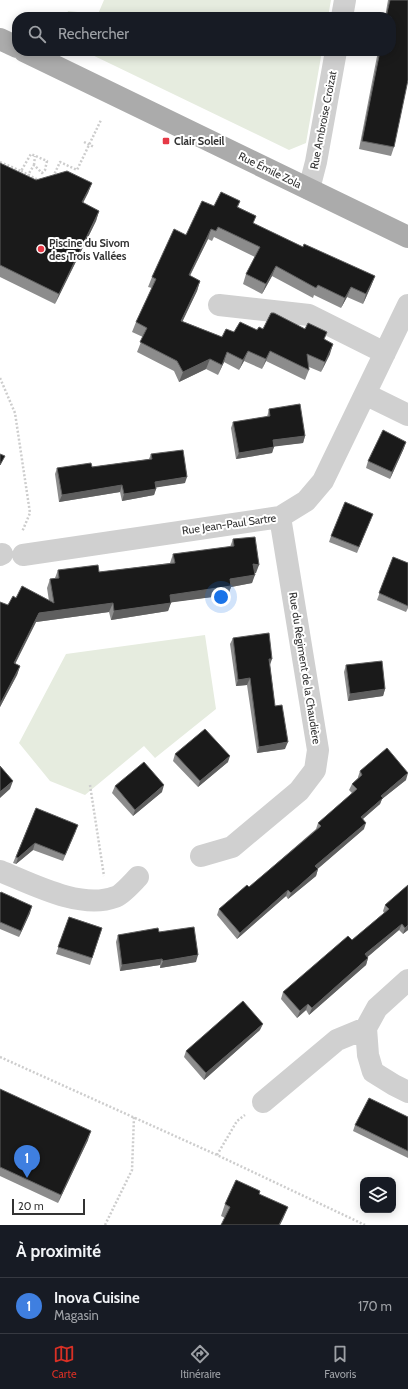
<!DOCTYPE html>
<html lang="fr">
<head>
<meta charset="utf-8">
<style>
	:root { --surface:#171b24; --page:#20242c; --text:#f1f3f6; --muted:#9ea1a6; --line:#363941; --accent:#d93025 }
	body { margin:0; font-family:Cabin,sans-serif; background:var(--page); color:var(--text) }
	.controls { position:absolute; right:12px; bottom:12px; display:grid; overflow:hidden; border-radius:8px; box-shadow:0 2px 10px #0003 }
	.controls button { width:36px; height:36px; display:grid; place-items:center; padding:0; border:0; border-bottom:1px solid var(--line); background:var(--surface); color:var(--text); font:20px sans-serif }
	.scale { position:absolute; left:12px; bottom:10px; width:73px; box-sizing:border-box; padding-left:4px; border:2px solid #333; border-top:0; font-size:11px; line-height:14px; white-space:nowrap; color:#333; -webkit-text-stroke:3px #fff; paint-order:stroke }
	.you { position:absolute; left:221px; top:597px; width:14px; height:14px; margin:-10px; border:3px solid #fff; border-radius:50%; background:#1a73e8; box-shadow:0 0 0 6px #1a73e833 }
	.badge { display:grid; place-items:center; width:26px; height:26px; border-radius:50%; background:var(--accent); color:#fff; font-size:13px; font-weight:700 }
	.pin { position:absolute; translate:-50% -33px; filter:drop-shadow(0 1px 2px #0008) }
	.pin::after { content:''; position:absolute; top:21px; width:14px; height:12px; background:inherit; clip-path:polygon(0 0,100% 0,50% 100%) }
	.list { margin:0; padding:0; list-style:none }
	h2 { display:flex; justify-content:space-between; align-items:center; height:52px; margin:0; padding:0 16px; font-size:17px }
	h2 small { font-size:13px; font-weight:400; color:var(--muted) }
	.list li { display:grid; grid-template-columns:26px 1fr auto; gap:12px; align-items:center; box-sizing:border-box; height:56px; padding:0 16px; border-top:1px solid var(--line) }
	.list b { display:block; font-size:15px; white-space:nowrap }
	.list p { margin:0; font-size:13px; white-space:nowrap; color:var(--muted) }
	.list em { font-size:13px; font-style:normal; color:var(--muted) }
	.icon { flex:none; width:22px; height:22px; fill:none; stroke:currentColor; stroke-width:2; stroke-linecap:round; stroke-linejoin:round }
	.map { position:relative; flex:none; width:408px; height:1225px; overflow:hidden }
	.search { position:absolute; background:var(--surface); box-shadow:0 2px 10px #0003; left:12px; right:12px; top:12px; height:44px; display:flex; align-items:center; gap:10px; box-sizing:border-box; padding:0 14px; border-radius:16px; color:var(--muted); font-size:15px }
	.sheet { height:108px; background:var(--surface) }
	nav { display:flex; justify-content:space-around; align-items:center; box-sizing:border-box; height:56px; border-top:1px solid var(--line); background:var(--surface); font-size:11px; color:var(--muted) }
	nav a { display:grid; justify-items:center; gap:2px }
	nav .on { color:var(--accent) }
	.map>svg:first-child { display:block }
</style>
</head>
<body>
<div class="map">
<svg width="408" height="1225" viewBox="0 0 408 1225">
	<rect width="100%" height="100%" fill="#fff"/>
	<path fill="#e6ecdf" d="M104,0H331L328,17H66L68,11L98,14Z
		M84,51H322L306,143L289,150Z
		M205,635L216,709L155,758L144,746L85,795L50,781L19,743L66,654Z"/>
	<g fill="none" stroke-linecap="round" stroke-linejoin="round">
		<path stroke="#cdcdcd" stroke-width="2.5" stroke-dasharray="2 2" stroke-linecap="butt" d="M84,142L94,147
			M0,162L21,171L31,154L47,161L45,170L42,173L34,165L28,175
			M34,165L35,156
			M21,171L40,181
			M53,177L60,162L77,170L101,120
			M0,378L15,413L30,513L22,532
			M90,785L104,876
			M0,1057L217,1155L365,1225
			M217,1155L237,1121L245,1115
			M105,1225L132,1170L134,1117"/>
		<path stroke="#d0d0d0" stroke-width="22" d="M342,17L345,0
			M309,189L316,162L336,51
			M219,305L309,315L385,353
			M365,394L408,415
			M0,555L2,554
			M23,555L280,517L306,501L323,481L408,305
			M201,856L232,847L299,791L315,770L318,750L280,517
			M0,871C32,884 81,910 115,897C122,895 133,882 138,877
			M408,980L377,1008L366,1028L368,1055L373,1072L394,1085L408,1092
			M263,1102L337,1040L366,1028"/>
		<path stroke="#ababab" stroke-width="22" d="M0,39L17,47
			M24,51L408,237"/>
	</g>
	<path fill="#8c8c8c" d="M388,0H408L394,147L391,156L359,149L378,51H391V17H385Z
		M0,163L36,180L92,183L88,193L83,203L99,211L96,221L55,304L0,277Z
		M240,201L238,207L256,216L253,223L303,247L375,276L371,286L363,304L347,297L341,308L314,295L313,298L272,276L262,294L243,284L246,274L255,257L214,237L212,241L208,239L190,276L200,281L197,291L182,321L222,337L234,332L263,329L324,339L330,354L321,372L309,367V370L305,380L266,361L262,369L244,361L239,370L224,362L218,375L206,369L179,382L174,371L137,352L143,337L132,332L136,322L152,288L148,287L152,277L186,235L214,206Z
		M269,409L305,436L303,443L274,446L272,453L236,459L231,428L233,422L267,417Z
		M404,448L390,479L366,468L368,461Z
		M151,454L185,483L156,487V489L154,495L122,501L120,492L59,502L55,474L57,468L92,467L149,459Z
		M373,514L357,553L329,542L331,536Z
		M233,539L256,573H254L252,583L231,587L228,595L171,602L168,611L111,620L109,612L36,622L15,664L20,666L17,675L0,707V602L8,605L16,598L49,601L47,588L50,579L55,578L58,570L99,572L170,563L173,554L230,547Z
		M393,557L408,563V608L406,612L377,600Z
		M233,638L270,665L275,706L285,749L257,753L247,685L236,686L230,644Z
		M346,665L385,689L383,696L348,701L344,672Z
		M175,754L228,762L198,787L173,761Z
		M360,771L406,780L382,799L380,804L363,819L364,829L317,869H318L316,876L288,899L286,896L237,939L217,915L219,909L249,887L316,829L318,823L352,793L349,790L352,784L358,778V777Z
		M115,786L162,792L133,816L112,793Z
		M36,808L76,831L63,861L33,850L16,864L13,863Z
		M408,885V930L403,934L399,930L367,957L368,958L366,965L309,1015L306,1010L297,1018L281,999L283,992L352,940L384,913L383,911L385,905Z
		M0,893L30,913L19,937L0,929Z
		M69,917L102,928L90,965L56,954Z
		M159,932L196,962L160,968V965L120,971L116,942L118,935Z
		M260,1030L204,1080L184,1057L186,1051Z
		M0,1089L88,1140L58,1203L0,1176Z
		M408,1117V1158L353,1131L355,1125Z
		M259,1194L283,1219L225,1218L221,1216L225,1204Z"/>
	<path fill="#5f5f5f" d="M92,183L88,193L78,212L82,202Z
		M99,211L96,221L55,304L59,294Z
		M211,229L208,239L185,285L189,275Z
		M276,266L272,276L262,294L266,284Z
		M375,276L371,286L363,304L366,294Z
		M200,281L197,291L178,331L181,321Z
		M351,287L347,297L341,308L345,298Z
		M333,344L330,354L321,372L325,362Z
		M248,351L244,361L239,370L243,360Z
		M270,351L266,361L262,369L266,359Z
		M227,352L224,362L218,375L222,365Z
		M210,359L206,369L179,382L183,372Z
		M305,436L303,443L271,447L273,440Z
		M406,442L404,448L390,479L392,472Z
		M274,447L272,453L236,459L239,453Z
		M187,477L185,483L153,488L155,482Z
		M122,485L120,492L59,502L62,495Z
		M156,489L154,495L122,501L124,494Z
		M253,564L259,565L256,573H250Z
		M255,575L252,583L231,587L228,595L167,603L170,595L230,579Z
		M113,603L109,612L36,622L11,672L14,663L39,613Z
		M171,603L168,611L111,620L114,611Z
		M269,659H272L270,665Z
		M20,666L17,675L0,707V704Z
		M250,678L247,685L236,686L238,680Z
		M385,689L383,696L348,701L350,694Z
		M288,742L285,749L257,753L259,747Z
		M230,756L228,762L198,787L200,781Z
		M408,773L406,780L382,799L380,804L358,823L361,817L381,796Z
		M13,781L10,789L0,798V792Z
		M164,785L162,792L133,816L135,810Z
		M366,823L364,829L313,873L315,866Z
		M35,843L33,850L16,864L18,858Z
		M318,869L316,876L288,899L291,893Z
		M288,890L286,896L237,939L240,933Z
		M32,906L30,913L19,937L21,931Z
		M402,924L399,930L363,961L365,954Z
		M408,925V930L403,934L405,928Z
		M198,955L196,962L160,968L163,961Z
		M368,958L366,965L309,1015L312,1008Z
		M162,959L160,965L120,971L122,965Z
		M308,1004L306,1010L297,1018L300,1011Z
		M263,1024L260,1030L204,1080L206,1073Z
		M91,1131L88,1140L58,1203L61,1195Z
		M288,1207L283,1219L280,1225H279Z"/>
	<path fill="#1a1a1a" stroke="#5f5f5f" d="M390,0H408V80L394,147L362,141L380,51H391V17H386Z
		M0,163L36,180L67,171L92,183L82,202L99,211L59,294L0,265Z
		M221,192L240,201L237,207L256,216L253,223L303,247L304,244L375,276L366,294L351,287L345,298L318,285L316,288L276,266L266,284L246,274L260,247L218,227L216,231L211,229L189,275L200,281L181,321L222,337L226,329L234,332L240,322L257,330L259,327L263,329L271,313H274L305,329L308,323L327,332L324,339L333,344L325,362L307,354L309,370L270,351L266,359L248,351L243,360L227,352L222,365L210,359L183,372L177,361L140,342L147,328L136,322L156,279L152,277L174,229L186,235L202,201L214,206Z
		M300,404L305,436L273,440L274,447L239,453L233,422L270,416L269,409Z
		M383,430L406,442L392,472L368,461Z
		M183,450L187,477L155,482L156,489L124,494L122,485L62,495L57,468L91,463L92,467L152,459L151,454Z
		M0,454L5,456L0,465Z
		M345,502L373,514L359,547L331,536Z
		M255,537L259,565L253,564L255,575L230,579L231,586L170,595L171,603L114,611L113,603L39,613L14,663L20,666L0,704V602L8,605L13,596L16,598L22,586L54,603L50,579L59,578L58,570L98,565L99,572L175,563L173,554L234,546L233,539Z
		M393,557L408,563V606L379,593Z
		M269,633L272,659H269L275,706L282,705L288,742L259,747L250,678L238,680L233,638Z
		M382,661L385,689L350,694L346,665Z
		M205,729L230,756L200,781L175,754Z
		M387,748L408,773L381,796L383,798L361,817L366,823L315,866L318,869L291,893L288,890L240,933L219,909L247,885L249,887L321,826L318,823L357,789L352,784L362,775L360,771Z
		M144,762L164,785L135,810L115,786Z
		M0,766L13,781L0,792Z
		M36,808L78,825L65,855L35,843L18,858L16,857Z
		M408,885V925L405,928L402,924L365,954L368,958L312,1008L308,1004L300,1011L283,992L348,936L352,940L389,909L385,905Z
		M1,892L32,906L21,931L0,922V893Z
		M69,917L102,928L92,958L58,947Z
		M194,927L198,955L163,961L162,959L122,965L118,935L158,928L159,932Z
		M243,1001L263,1024L206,1073L186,1051Z
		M0,1089L91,1131L61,1195L0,1167Z
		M369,1098L408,1117V1151L355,1125Z
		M236,1180L260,1191L259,1194L288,1207L279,1225H280H221L230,1207L225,1204Z"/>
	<g fill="#e63946" stroke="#fff" stroke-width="1.5">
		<rect x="162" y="137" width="8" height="8" rx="2"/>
		<circle cx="41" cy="249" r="4"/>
	</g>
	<g text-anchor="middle" stroke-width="4" stroke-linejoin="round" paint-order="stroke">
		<g font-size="11" fill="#333" stroke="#fff">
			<text transform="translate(323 120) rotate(-79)" y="4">Rue Ambroise Croizat</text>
			<text transform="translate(270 170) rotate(26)" y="4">Rue Émile Zola</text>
			<text transform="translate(229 524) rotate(-8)" y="4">Rue Jean-Paul Sartre</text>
			<text transform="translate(305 668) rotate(81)" y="4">Rue du Régiment de la Chaudière</text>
		</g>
		<g font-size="11" font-weight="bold" fill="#333" stroke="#fff" text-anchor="start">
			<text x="174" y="145">Clair Soleil</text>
			<text x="49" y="247">Piscine du Sivom<tspan x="49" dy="13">des Trois Vallées</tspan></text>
		</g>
	</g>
</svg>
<div class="controls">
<button><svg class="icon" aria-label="layers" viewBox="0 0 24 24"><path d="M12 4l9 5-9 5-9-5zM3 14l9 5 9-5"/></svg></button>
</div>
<div class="scale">20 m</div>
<div class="you"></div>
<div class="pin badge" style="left:27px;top:1178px;background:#3f7fe0">1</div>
<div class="search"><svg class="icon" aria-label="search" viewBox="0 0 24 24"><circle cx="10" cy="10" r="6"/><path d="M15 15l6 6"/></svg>Rechercher</div>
</div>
<section class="sheet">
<h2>À proximité<small></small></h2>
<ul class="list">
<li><span class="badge" style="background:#3f7fe0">1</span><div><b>Inova Cuisine</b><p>Magasin</p></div><em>170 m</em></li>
</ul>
</section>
<nav>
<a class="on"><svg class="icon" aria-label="map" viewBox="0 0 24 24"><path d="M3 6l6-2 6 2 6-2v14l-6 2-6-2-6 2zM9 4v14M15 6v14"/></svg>Carte</a>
<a><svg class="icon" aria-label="directions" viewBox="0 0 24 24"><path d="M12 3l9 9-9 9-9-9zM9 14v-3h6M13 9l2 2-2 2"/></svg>Itinéraire</a>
<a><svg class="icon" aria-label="saved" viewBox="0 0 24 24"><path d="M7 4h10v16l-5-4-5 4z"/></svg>Favoris</a>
</nav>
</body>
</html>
